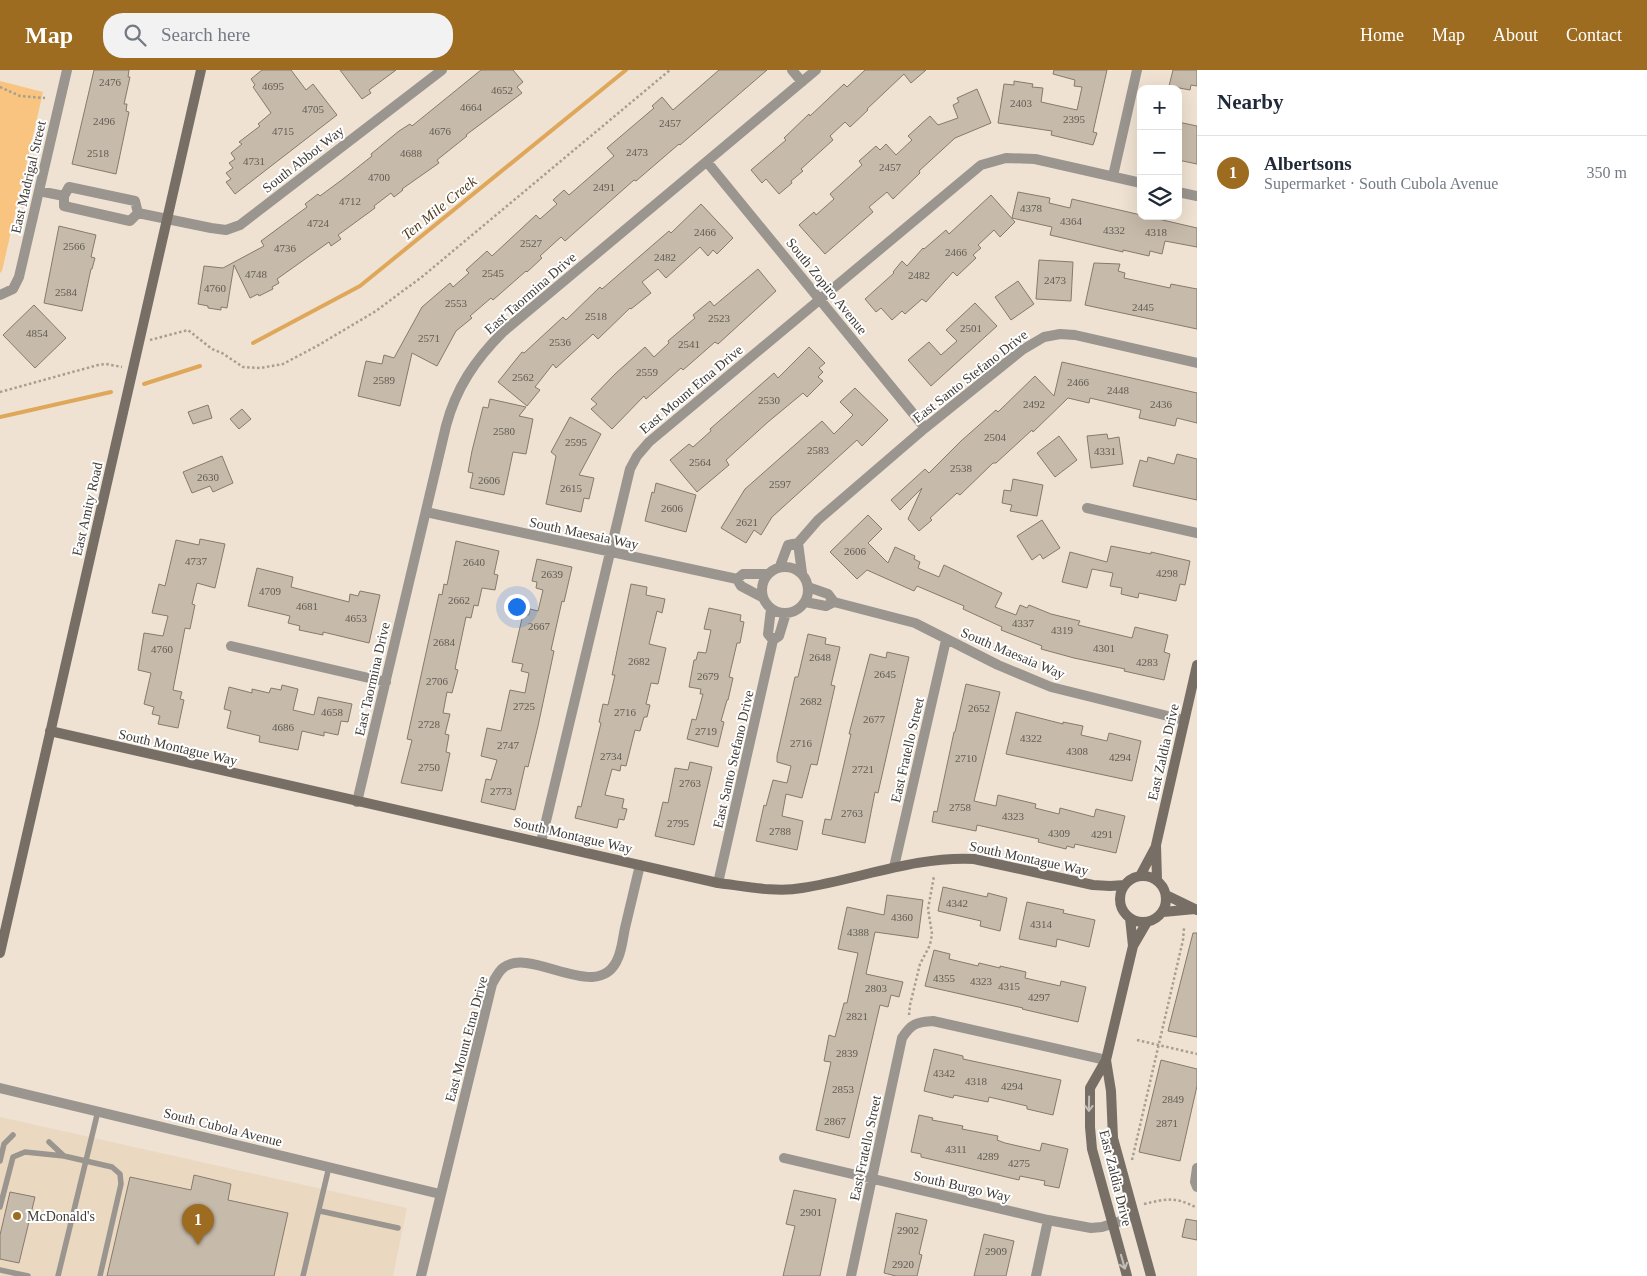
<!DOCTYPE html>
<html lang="en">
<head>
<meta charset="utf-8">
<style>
	:root { --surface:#fff; --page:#f2f2f3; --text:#1f2937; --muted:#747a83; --line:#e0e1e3; --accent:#9d6c20 }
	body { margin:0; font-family:"Times New Roman",serif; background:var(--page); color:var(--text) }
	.controls { position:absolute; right:15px; top:15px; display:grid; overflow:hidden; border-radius:10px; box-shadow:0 5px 20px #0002 }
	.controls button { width:45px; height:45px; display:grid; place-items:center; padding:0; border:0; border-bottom:1px solid var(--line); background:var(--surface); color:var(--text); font:25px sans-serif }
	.you { position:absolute; left:516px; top:536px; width:18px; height:18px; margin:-12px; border:4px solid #fff; border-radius:50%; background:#1a73e8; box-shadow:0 0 0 8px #1a73e833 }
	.badge { display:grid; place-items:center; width:32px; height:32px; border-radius:50%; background:var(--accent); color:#fff; font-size:16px; font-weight:700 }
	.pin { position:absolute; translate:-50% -41px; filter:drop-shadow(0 1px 2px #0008) }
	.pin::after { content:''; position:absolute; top:26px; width:18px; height:15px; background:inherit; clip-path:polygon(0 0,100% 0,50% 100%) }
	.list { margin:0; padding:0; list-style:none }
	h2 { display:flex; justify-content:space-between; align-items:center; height:65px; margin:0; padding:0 20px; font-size:21px }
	h2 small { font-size:16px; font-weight:400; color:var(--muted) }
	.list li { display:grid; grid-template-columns:32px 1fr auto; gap:15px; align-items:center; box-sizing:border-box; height:75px; padding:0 20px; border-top:1px solid var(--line) }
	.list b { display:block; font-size:19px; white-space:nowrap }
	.list p { margin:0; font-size:16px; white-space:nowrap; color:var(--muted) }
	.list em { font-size:16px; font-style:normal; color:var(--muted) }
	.icon { flex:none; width:28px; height:28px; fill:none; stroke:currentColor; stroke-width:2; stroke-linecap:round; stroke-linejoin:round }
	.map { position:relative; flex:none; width:1197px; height:1206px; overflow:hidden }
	header { display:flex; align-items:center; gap:30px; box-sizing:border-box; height:70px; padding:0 25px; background:var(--accent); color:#fff }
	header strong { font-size:24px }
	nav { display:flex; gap:28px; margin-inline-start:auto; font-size:18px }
	.search { width:350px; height:45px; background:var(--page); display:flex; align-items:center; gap:12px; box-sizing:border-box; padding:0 18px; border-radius:20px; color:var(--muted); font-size:19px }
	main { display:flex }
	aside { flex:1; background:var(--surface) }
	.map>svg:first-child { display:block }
</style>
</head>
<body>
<header>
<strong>Map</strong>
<div class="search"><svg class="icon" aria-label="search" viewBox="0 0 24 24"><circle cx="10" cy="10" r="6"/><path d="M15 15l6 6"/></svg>Search here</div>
<nav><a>Home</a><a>Map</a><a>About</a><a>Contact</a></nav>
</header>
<main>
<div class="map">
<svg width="1197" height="1206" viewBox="0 0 1197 1206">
	<rect width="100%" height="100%" fill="#efe2d2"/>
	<path fill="#ead8c1" d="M0,1047L407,1138L393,1206H0Z"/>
	<path fill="#f8c47f" d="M0,11L43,22L2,201L0,203Z"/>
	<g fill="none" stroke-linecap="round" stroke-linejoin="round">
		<path stroke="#dfa759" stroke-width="4" d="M253,273L360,216L626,0
			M144,314L200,296
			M0,347L111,322"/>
	</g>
	<path fill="#c6baaa" stroke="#867a6b" d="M94,0H129L128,7H130L124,34H127L126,41L129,42L116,104L72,94Z
		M262,0H291L306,20L313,14L337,45L235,124L226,112L231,109L226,103L233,98L229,93L235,89L231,83L242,74L239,72L260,56L258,54L271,43L253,17L255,15L251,9Z
		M340,0H396L369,20L371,23L362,29Z
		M481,0H513L523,12L517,17L522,23L466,65L467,66L437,90L439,93L402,119L403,120L394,127L391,123L374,136L375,138L338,165L341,169L331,176L329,172L277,209L279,213L272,217L273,219L259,226L258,224L250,228L234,195L227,238L221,237V240L208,238V236L198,234L204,196L223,198L264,176L261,171L307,137L305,134L318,124L320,126L343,109L372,86L371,84L399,61L410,54L412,56Z
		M719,0H767L680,75L679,74L636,111L634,110L565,171L561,167L540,186L542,188L527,202L526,201L493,230L491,228L470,246L472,248L456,261L437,296L412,283L400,336L358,326L366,291L382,294L384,285L394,288L422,237L450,213L453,217L469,203L466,200L487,181L492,186L536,145L540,149L557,134L553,130L564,120L569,125L614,86L607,78L654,38L652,36L662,27L673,40Z
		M865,0H926L911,13L904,4L867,39L868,40L850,57L845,52L830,66L833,70L801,99L803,101L791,111L792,113L779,124L766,109L762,113L751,100L786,70L784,68L809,44L810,46L844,14L847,17Z
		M1054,0H1107L1093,62L1097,63L1093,75L1051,65L1052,61L998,53L1004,14L1014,15V11L1033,14L1032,17L1043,18L1041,32L1077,40L1082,17L1074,16L1075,10L1053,4Z
		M1173,0H1197V16L1191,15L1190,20L1169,16Z
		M977,19L991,53L955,68L919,101L920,103L893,129L887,122L869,137L873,142L825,184L799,155L814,142L816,145L834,129L830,124L862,95L859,91L876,76L880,80L886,74L896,85L912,70L908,66L930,46L938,55L958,48L953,35L959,32L957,28Z
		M1178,52L1197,56V94L1178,90Z
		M1018,122L1050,128L1049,133L1070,138L1072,129L1197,158V177L1165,171L1162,184L1150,181L1149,186L1123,180V182L1050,165L1052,157L1012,148Z
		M991,125L1015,152L1000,167L994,160L978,175L981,178L973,185L976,188L957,206L953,202L926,232L922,229L905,244L902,241L892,250L881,238L876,242L865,229L894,203L893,202L902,191L907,196L923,178L924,179L946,160L949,164Z
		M701,134L733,168L717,184L713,180L708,186L700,177L666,208L658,199L642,212L651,223L631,239L630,238L598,269L593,264L556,298L553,294L535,317L540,320L527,336L498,312L522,282L524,283L563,247L566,250L600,217L602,219L669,161L671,163Z
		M59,156L96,165L91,187L95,188L92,199H91L82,241L44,233Z
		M1039,190L1073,192L1071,231L1036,229Z
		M1094,193L1120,194L1118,201L1125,203L1124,208L1170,218L1171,214L1197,219V259L1085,235Z
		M758,199L776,221L718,274L715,272L683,300L681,298L646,329L644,326L612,359L591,339L597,334L591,329L615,304L645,277L654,287L669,273L668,271L695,248L693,245L710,231L714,236Z
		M1018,211L1034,234L1011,250L995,227Z
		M975,233L997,256L931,316L908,290L929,272L941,285L957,271L946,260Z
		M34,235L66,268L35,298L3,265Z
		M809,277L825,293L819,298L823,302L818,307L823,311L807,327L803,323L768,352L726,390L729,395L697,422L670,390L689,374L693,377L711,361L710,359L774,303L778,308Z
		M1062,292L1197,323V353L1177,348L1175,356L1139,348L1141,340L1090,328L1089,333L1068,328L1033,362L1032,360L996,393H993L960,425L957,423L930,448L932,450L919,461L908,449L922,418L900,440L891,430L925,399L929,403L961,371L996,340L998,342L1035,306L1054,326Z
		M855,318L888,350L862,376L857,370L772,447L761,465L754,460L746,473L721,458L745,419L822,351L834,364L853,345L840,332Z
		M490,329L526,337L519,346L533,349L526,384L513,382L504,425L470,418L473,403L468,402L472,381L483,337L488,338Z
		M208,335L212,348L193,354L188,342Z
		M242,339L251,349L239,359L230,349Z
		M570,347L601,364L579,405L594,408L589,429L584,428L581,442L546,434L556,386L551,382Z
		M1107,364L1108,369L1119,367L1123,394L1091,398L1087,366Z
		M1059,366L1077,390L1055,407L1037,383Z
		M1177,384L1197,389V430L1133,416L1140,390L1147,392L1148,387L1174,394Z
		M222,386L233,413L213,422L210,416L192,423L183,402Z
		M1013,409L1043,415L1037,446L1010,441L1012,435L1002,433L1004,420L1011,421Z
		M656,413L696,425L686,462L645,451L652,422L654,423Z
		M868,445L882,459L868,473L888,493L895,477L915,486L914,489L920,492L918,498L939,507L944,495L1002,523L995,537L1016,545L1020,535L1027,538L1029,535L1051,544L1080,551L1078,555L1132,568L1135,557L1168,565L1164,582L1170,584L1164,610L1124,601L1125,599L1074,588L1041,579L1042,576L1001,560L1002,557L963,539L964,536L917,516L914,521L867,500L857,509L830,482Z
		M1042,450L1060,478L1043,489L1040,484L1032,490L1017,466Z
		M200,469L225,474L215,518L197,513L192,534L195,535L190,559L185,558L173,620L182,622L180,629L184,630L178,658L158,654L160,646L152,644L154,637L144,634L151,603L138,600L144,563L163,566L168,546L152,543L159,514L165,516L176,470L199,475Z
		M456,471L499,481L494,504L498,505L495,520L482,518L478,536L474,535L471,548L466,547L455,599L458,600L452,623L447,622L443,643L450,644L445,664L449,665L446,682L450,683L442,721L401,713L412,670L407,669L439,524L442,525L444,514L447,515Z
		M1111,476L1151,484V482L1190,491L1185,515L1180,514L1176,531L1139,523L1138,528L1121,524L1122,518L1110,516L1113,503L1092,499L1087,518L1062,512L1070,482L1107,492Z
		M537,489L572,497L564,532L562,531L551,580L554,581L538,656L528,697L525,696L515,740L481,732L486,709L491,710L497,690L481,686L487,658L501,661L510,620L525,623L529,603L521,601L523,594L512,592L523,544L529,545L530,539L538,541L543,520L536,518L537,512L532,511Z
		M257,498L293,507L291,517L349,532L350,524L358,526L360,521L380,525L369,573L323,562V565L299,560L300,556L288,553L290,546L248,536Z
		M631,514L647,517L646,525L665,529L662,543L657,541L649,574L666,578L658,614L651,613L646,634L650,635L647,647H644L640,661L635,660L626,696L621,695L620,701L612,699L605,725L624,729L622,738L627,739L624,750L619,749L617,758L575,748L578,736L581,737L601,653L599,652L603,634L608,635L615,605H612Z
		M709,538L741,545L740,551L744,552L740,573H737L729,607L733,608L728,630H727L721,651L724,652L718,677L687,669L692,649L696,650L703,624H700L701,619L689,617L694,590H696L698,582L706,583L711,560L704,559Z
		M808,564L826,568L825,574L840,577L831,615L835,616L817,695L811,694L802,728L786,724L782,746L803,751L797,780L756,771L764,735L766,736L773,710L787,713L791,696L777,692V686L795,607H798Z
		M887,582L909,587L878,723L875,722L865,773L822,764L825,749L831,750L851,664H849L870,584L886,588Z
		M966,614L1000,622L974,731L996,736L998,725L1036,734L1035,738L1059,744L1060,738L1094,747L1096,739L1125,746L1116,783L1075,774L1074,778L1067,776L1066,779L1038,772L1039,769L977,755L976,761L932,752L934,741L937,742L954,662H955Z
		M282,615L298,619L293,640L314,645L318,627L352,634L348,652L341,651L338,665L324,662V666L302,661L298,680L259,672L260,666L227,658L231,641L224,639L229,617L252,623V619L269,623L271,618L281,620Z
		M1016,642L1063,654V652L1083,656L1081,665L1107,671L1109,663L1141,671L1132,711L1006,684Z
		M690,692L712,697L694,775L655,766L663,732L668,733L675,698L688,700Z
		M943,817L987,827L988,823L1007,828L1000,861L980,856L981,851L938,841Z
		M887,825L923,830L918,868L875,862L866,904L903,912L899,927L891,925L888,937L880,935L849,1068L816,1060L831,992L824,991L829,965L835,967L844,933H847L858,883L838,879L847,837L884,845Z
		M1027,832L1064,840L1063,843L1095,850L1089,877L1057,869L1056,877L1019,869Z
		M1193,863H1197V967L1168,961Z
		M934,880L950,884L949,889L978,896L979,893L1000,898V896L1026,902L1025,908L1060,916L1061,911L1086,917L1078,952L1022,939L1023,938L925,916Z
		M934,979L963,986V989L1061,1010L1053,1045L1027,1039V1036L989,1027L988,1032L954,1025L953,1028L924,1021Z
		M1161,990L1197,999V1016L1180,1091L1139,1082Z
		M919,1045L933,1048L932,1050L963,1056L962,1059L998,1066L997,1070L1005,1073L1040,1081L1042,1073L1068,1079L1059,1118L1044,1115L1045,1111L1020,1106L1019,1110L921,1087V1084L911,1082Z
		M194,1105L231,1114L228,1130L288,1143L274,1206H107L130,1107L191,1120Z
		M794,1120L836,1129L820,1206H783L795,1156L786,1154Z
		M10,1122L35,1127L19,1193L0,1189V1165Z
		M896,1143L927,1150L919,1184L922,1185L917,1206H896L884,1203Z
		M1186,1149L1197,1151V1170L1182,1167Z
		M984,1164L1014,1171L1006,1206H974Z"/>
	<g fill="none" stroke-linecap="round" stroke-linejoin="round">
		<path stroke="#a79e92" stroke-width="2.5" stroke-dasharray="2.5 2.5" stroke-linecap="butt" d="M0,17L20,26L45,28
			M150,270L188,260L212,279L222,283L243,297L260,298L283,294L317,276L376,241L423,206L670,0
			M0,322L98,295L106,294L122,297
			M909,945L910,935L920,894L930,875L932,864L928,839L934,806
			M1137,970L1197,984
			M1132,1090L1183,870L1184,858
			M1144,1134C1166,1129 1175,1126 1197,1138"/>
		<path stroke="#9a958e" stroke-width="5.5" d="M49,1072L64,1086
			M0,1091L4,1074L13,1065
			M0,1137L13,1087L25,1082L64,1086L112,1097L120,1104L121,1114L100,1206
			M320,1141L398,1158
			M0,1200L28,1206
			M58,1206L98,1041
			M303,1206L329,1097"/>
		<path stroke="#9a958e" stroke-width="10" d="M792,0L802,12
			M707,92L925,358
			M1113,106L1137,0
			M69,117L135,131L138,143L130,151L64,136V126Z
			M39,121L64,126
			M1178,122L1197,126
			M138,143L211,158L226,160L240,155L442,0
			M0,225L13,219L19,207L67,0
			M1087,438L1197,463
			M426,442L737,509
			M798,473L818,450L925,358L1022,280L1044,267L1060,264L1075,265L1197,293
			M780,496L788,475L798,473L802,503
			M762 520a23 23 0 1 1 46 0a23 23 0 1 1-46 0Z
			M762,527L741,516L737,509L743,504H767
			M805,532L826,536L834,532L828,524L808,517
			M834,532L915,553L998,595L1051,617L1184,650
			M771,539L768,564L773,570L779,566L786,543
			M231,576L386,612
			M357,732L446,356C456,318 475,290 503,262L816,0
			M541,772L630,399L637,386L649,372L981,95L1006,88L1035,89L1141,113
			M894,797L946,570
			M718,813L773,570
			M0,1018L440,1124
			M784,1088L1048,1150L1091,1158L1102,1157L1134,1147
			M1197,1098L1195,1112L1197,1117
			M421,1206L492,914C495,909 498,902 503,898C531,875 599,936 618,888C622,879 623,867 625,858C630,837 635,816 640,795
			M851,1206L902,968C911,954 916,952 933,951L1106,990
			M1036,1206L1048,1150"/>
		<path stroke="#776f65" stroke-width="10" d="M50,661L718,813C744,816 776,823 802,818C860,809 915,786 974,789L1093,815L1110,816L1125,815
			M1140,806L1155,778
			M1120 829a23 23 0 1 1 46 0a23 23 0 1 1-46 0Z
			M1157,810L1156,775L1197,595
			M1166,825L1197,840
			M1163,842L1195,839
			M1130,848L1133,876
			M0,883L201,0
			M1106,990L1111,1021L1113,1068L1151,1206
			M1127,1206L1092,1079L1090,1057V1018L1106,990L1133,876L1147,852"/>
	</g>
	<defs><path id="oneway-shaft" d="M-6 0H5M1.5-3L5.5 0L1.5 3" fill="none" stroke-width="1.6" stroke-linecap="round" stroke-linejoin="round" transform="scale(1.25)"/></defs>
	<g stroke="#c2beba">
		<use href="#oneway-shaft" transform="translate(1089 1034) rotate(91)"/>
		<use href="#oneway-shaft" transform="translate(1123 1192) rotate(74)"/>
	</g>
	<circle fill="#9d6c20" stroke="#fff" stroke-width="2" cx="17" cy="1146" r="5"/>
	<g text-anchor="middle" stroke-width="4" stroke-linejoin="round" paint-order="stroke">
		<g font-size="11" fill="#625c53">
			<text x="110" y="16">2476</text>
			<text x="273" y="20">4695</text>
			<text x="502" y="24">4652</text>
			<text x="1021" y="37">2403</text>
			<text x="471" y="41">4664</text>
			<text x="313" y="43">4705</text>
			<text x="1074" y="53">2395</text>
			<text x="104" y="55">2496</text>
			<text x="670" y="57">2457</text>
			<text x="283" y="65">4715</text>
			<text x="440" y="65">4676</text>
			<text x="637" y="86">2473</text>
			<text x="98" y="87">2518</text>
			<text x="411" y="87">4688</text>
			<text x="254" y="95">4731</text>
			<text x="890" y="101">2457</text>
			<text x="379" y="111">4700</text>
			<text x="604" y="121">2491</text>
			<text x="350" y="135">4712</text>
			<text x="1031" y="142">4378</text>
			<text x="1071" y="155">4364</text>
			<text x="318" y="157">4724</text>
			<text x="1114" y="164">4332</text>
			<text x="705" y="166">2466</text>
			<text x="1156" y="166">4318</text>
			<text x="531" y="177">2527</text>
			<text x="74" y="180">2566</text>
			<text x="285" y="182">4736</text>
			<text x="956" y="186">2466</text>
			<text x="665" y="191">2482</text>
			<text x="493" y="207">2545</text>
			<text x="256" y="208">4748</text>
			<text x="919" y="209">2482</text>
			<text x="1055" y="214">2473</text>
			<text x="215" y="222">4760</text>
			<text x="66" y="226">2584</text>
			<text x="456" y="237">2553</text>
			<text x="1143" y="241">2445</text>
			<text x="596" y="250">2518</text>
			<text x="719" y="252">2523</text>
			<text x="971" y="262">2501</text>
			<text x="37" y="267">4854</text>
			<text x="429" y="272">2571</text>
			<text x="560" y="276">2536</text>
			<text x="689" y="278">2541</text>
			<text x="647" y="306">2559</text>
			<text x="523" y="311">2562</text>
			<text x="384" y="314">2589</text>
			<text x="1078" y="316">2466</text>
			<text x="1118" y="324">2448</text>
			<text x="769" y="334">2530</text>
			<text x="1034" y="338">2492</text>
			<text x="1161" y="338">2436</text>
			<text x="504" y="365">2580</text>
			<text x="995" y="371">2504</text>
			<text x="576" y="376">2595</text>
			<text x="818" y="384">2583</text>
			<text x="1105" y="385">4331</text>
			<text x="700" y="396">2564</text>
			<text x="961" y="402">2538</text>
			<text x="208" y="411">2630</text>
			<text x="489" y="414">2606</text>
			<text x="780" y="418">2597</text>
			<text x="571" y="422">2615</text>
			<text x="672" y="442">2606</text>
			<text x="747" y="456">2621</text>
			<text x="855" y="485">2606</text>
			<text x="196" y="495">4737</text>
			<text x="474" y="496">2640</text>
			<text x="1167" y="507">4298</text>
			<text x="552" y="508">2639</text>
			<text x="270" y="525">4709</text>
			<text x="459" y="534">2662</text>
			<text x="307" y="540">4681</text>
			<text x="356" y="552">4653</text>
			<text x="1023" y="557">4337</text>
			<text x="539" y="560">2667</text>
			<text x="1062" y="564">4319</text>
			<text x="444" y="576">2684</text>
			<text x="1104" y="582">4301</text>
			<text x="162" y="583">4760</text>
			<text x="820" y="591">2648</text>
			<text x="639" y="595">2682</text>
			<text x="1147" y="596">4283</text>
			<text x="885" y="608">2645</text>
			<text x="708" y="610">2679</text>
			<text x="437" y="615">2706</text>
			<text x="811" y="635">2682</text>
			<text x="524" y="640">2725</text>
			<text x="979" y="642">2652</text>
			<text x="332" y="646">4658</text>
			<text x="625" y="646">2716</text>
			<text x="874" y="653">2677</text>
			<text x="429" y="658">2728</text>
			<text x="283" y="661">4686</text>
			<text x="706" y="665">2719</text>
			<text x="1031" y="672">4322</text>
			<text x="801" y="677">2716</text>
			<text x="508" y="679">2747</text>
			<text x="1077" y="685">4308</text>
			<text x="611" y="690">2734</text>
			<text x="1120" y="691">4294</text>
			<text x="966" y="692">2710</text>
			<text x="429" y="701">2750</text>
			<text x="863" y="703">2721</text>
			<text x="690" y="717">2763</text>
			<text x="501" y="725">2773</text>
			<text x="960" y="741">2758</text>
			<text x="852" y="747">2763</text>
			<text x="1013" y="750">4323</text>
			<text x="678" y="757">2795</text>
			<text x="780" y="765">2788</text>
			<text x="1059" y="767">4309</text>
			<text x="1102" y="768">4291</text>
			<text x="957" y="837">4342</text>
			<text x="902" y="851">4360</text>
			<text x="1041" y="858">4314</text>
			<text x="858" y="866">4388</text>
			<text x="944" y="912">4355</text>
			<text x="981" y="915">4323</text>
			<text x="1009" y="920">4315</text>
			<text x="876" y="922">2803</text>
			<text x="1039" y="931">4297</text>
			<text x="857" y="950">2821</text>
			<text x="847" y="987">2839</text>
			<text x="944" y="1007">4342</text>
			<text x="976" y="1015">4318</text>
			<text x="1012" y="1020">4294</text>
			<text x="843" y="1023">2853</text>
			<text x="1173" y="1033">2849</text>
			<text x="835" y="1055">2867</text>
			<text x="1167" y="1057">2871</text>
			<text x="956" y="1083">4311</text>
			<text x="988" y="1090">4289</text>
			<text x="1019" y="1097">4275</text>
			<text x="811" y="1146">2901</text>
			<text x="908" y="1164">2902</text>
			<text x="996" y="1185">2909</text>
			<text x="903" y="1198">2920</text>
		</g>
		<g font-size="14" fill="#413c36" stroke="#fff">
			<text transform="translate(303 89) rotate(-38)" y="5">South Abbot Way</text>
			<text transform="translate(28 107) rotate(-77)" y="5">East Madrigal Street</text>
			<text transform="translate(827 216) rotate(51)" y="5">South Zopiro Avenue</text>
			<text transform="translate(530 223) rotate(-41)" y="5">East Taormina Drive</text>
			<text transform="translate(970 306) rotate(-38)" y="5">East Santo Stefano Drive</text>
			<text transform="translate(691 319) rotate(-40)" y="5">East Mount Etna Drive</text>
			<text transform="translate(87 439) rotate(-77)" y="5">East Amity Road</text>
			<text transform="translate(584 463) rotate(12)" y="5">South Maesaia Way</text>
			<text transform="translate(1013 583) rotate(23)" y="5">South Maesaia Way</text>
			<text transform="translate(372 609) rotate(-77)" y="5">East Taormina Drive</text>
			<text transform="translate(178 677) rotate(13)" y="5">South Montague Way</text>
			<text transform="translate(907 680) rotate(-77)" y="5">East Fratello Street</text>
			<text transform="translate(1163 682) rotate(-77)" y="5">East Zaldia Drive</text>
			<text transform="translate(733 689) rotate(-77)" y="5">East Santo Stefano Drive</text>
			<text transform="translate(573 765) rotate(13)" y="5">South Montague Way</text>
			<text transform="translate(1029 788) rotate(12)" y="5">South Montague Way</text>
			<text transform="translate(466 969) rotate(-75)" y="5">East Mount Etna Drive</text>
			<text transform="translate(223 1057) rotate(14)" y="5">South Cubola Avenue</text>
			<text transform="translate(865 1078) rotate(-78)" y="5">East Fratello Street</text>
			<text transform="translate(1116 1108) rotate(76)" y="5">East Zaldia Drive</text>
			<text transform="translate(962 1116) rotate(13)" y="5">South Burgo Way</text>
		</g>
		<g font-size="14" fill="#413c36" stroke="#fff" text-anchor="start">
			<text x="27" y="1151">McDonald's</text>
		</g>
		<g font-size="15" font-style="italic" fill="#543d1c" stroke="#fff">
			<text transform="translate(439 138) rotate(-39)" y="5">Ten Mile Creek</text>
		</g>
	</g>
</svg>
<div class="controls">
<button>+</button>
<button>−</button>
<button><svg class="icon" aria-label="layers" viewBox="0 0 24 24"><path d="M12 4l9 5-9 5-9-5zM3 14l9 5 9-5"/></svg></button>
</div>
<div class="you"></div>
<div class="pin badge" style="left:198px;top:1175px">1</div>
</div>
<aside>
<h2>Nearby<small></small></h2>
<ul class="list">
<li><span class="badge">1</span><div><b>Albertsons</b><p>Supermarket · South Cubola Avenue</p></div><em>350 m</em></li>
</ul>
</aside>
</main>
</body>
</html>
